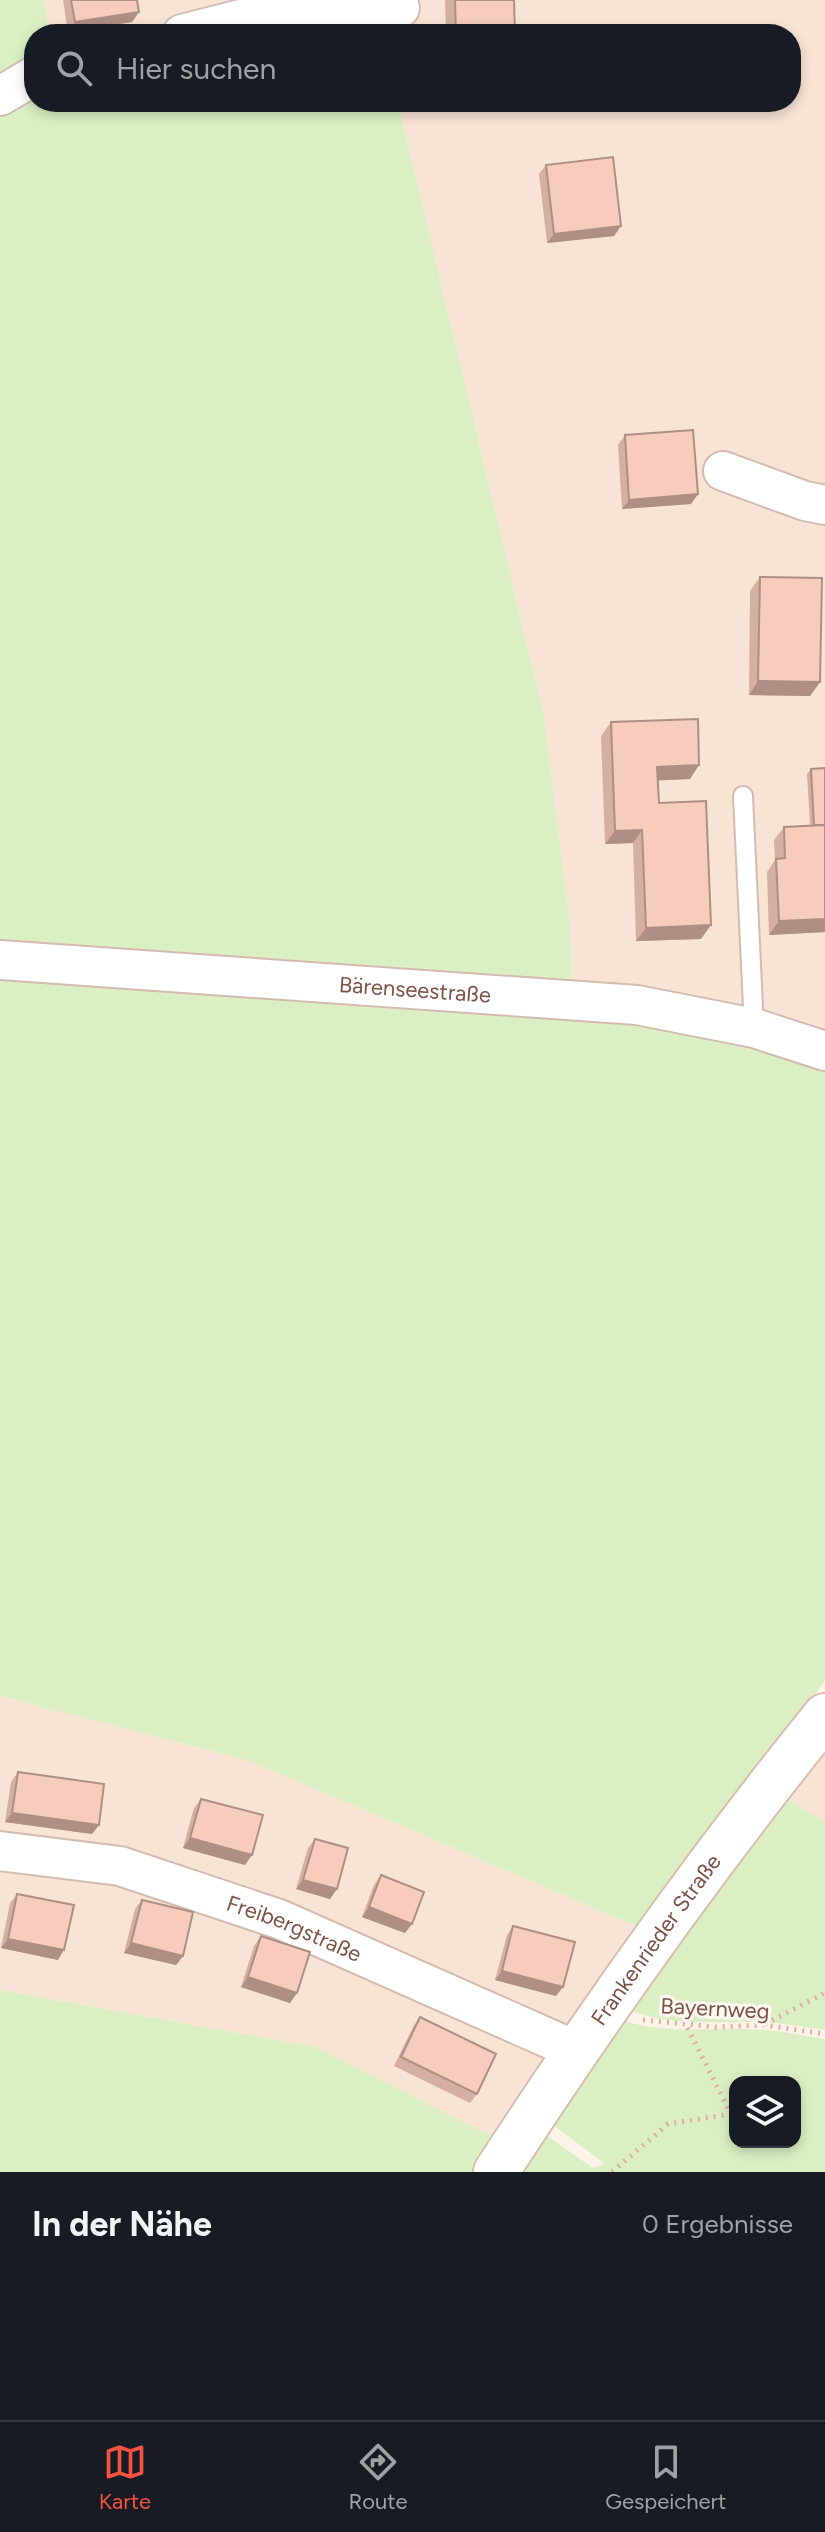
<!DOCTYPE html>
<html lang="de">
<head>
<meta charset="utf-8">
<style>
	:root { --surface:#171b24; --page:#20242c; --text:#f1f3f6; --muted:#9ea1a6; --line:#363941; --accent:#f65240 }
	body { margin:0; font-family:Figtree,sans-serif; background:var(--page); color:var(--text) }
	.controls { position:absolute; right:24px; bottom:24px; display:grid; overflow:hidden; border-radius:16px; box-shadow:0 4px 12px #0003 }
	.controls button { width:72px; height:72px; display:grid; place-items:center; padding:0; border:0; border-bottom:2px solid var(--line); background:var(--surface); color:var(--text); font:40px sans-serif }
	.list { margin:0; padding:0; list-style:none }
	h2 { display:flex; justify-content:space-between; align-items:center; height:104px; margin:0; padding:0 32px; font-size:34px }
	h2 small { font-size:26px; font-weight:400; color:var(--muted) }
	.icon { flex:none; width:44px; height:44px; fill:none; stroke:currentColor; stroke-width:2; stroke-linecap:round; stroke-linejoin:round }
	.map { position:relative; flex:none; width:825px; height:2172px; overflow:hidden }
	.search { position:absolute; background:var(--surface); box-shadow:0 4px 12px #0003; left:24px; right:24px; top:24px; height:88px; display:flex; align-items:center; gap:20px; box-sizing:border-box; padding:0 28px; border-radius:32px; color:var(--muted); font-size:30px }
	.sheet { height:248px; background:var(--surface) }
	nav { display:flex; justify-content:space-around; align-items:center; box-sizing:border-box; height:112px; border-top:2px solid var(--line); background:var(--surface); font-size:22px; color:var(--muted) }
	nav a { display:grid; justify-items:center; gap:4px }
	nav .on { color:var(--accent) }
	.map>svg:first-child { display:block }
</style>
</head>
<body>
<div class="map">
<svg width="825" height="2172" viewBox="0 0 825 2172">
	<rect width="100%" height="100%" fill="#fff3e8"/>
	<path fill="#f7e4d5" d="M43,0H825V1050L572,989L571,932L544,716L398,102H791V34H274L243,11L144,34H50Z
		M0,1696L250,1761L641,1928L498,2139L315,2047L0,1990Z
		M825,1750V1822L786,1798Z"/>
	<path fill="#dbefc4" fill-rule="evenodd" d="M0,0H43L50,34H34V70L0,90Z
		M34,84V102H398L544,716L571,932L572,989L0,954V105Z
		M0,967L635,1017L825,1063V1681L641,1928L250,1761L0,1696Z
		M786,1798L825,1822V2030C804,2027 783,2023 762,2022C718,2021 670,2027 629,2010Z
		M0,1990L315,2047L498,2139L479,2172H0Z
		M622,2020C667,2036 717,2026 764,2030C784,2031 805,2036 825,2039V2172H513L539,2130L593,2168L605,2164L546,2120ZM735,2082H795V2142H735Z"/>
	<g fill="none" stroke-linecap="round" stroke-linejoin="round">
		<g stroke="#d5bbaf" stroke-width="22">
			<path id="lane" d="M743,796L754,1028"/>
		</g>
		<g stroke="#d5bbaf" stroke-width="42">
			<g id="street">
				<path d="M182,34L241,19L400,8"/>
				<path d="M0,96L34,76"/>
				<path d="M723,471L805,501L825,505"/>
				<path id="s1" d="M0,960L637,1005L754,1028L825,1051"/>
				<path id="s2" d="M0,1851L120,1866L279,1919L575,2050"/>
			</g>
		</g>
		<g stroke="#dbbcae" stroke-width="48">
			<g id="secondary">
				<path id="s3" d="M496,2172C598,2015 707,1862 825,1716"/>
			</g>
		</g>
		<path stroke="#deaf9e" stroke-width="5" stroke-dasharray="2 6" stroke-linecap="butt" d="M643,2020L715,2027L764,2025L825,2034
			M765,2024L825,1993
			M612,2172L668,2124L731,2114L686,2025"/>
		<use href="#lane" stroke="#fff" stroke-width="18"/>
		<use href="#street" stroke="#fff" stroke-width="38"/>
		<use href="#secondary" stroke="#fff" stroke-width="44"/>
	</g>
	<path fill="#d4afa2" d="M63,0H137L139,12L132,22L68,32Z
		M445,0H514L515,34H446Z
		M546,165L614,236L547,243L539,174Z
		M625,435L698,494L691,504L622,509L618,445Z
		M760,577L820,682L810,696L749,695L750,591Z
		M611,722L690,779L658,780L659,803L701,939L636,941L633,843L605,844L601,736Z
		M811,769L825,932L769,935L767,872L775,860L774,840L784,827L810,825L807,774Z
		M18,1772L92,1834L5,1822L11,1782Z
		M201,1799L245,1865L183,1848L194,1808Z
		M315,1839L330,1899L296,1889L308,1848Z
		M381,1875L405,1933L362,1917L374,1885Z
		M17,1894L58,1960L1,1948L10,1903Z
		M142,1900L183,1956L176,1965L124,1953L135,1909Z
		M513,1926L556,1996L495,1980L507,1935Z
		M261,1936L290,2003L241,1987L254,1946Z
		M420,2017L477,2094L470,2103L394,2066L413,2027Z"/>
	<path fill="#ad8f84" d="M139,12L132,22L68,32L75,22Z
		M621,226L614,236L547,243L554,234Z
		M698,494L691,504L622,509L629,500Z
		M758,681L820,682L810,696L749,695Z
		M699,765L690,779L648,781L657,767Z
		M642,830L633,843L605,844L615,831Z
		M825,919V932L769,935L779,921Z
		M711,925L701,939L636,941L646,928Z
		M12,1813L99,1825L92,1834L5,1822Z
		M190,1838L252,1855L245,1865L183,1848Z
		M303,1880L337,1889L330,1899L296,1889Z
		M369,1907L412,1924L405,1933L362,1917Z
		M8,1939L64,1950L58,1960L1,1948Z
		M131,1943L183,1956L176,1965L124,1953Z
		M502,1971L563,1987L556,1996L495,1980Z
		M248,1977L297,1993L290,2003L241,1987Z"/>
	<path fill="#f7ccbc" stroke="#ad8f84" stroke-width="2" d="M71,0H137L139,12L75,22Z
		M455,0H514L515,34H456Z
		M613,157L621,226L554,234L546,165Z
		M693,430L698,494L629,500L625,435Z
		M760,577L822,578L820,682L758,681Z
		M698,719L699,765L657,767L659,803L706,801L711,925L646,928L642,830L615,831L611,722Z
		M825,768V825H814L811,769Z
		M825,825V919L779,921L776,859L785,858L784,827Z
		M18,1772L104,1784L99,1825L12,1813Z
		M201,1799L263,1815L252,1855L190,1838Z
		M315,1839L348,1848L337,1889L303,1880Z
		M381,1875L424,1892L412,1924L369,1907Z
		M17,1894L74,1905L64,1950L8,1939Z
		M142,1900L193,1912L183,1956L131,1943Z
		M513,1926L575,1942L563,1987L502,1971Z
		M261,1936L310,1952L297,1993L248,1977Z
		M420,2017L496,2054L477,2094L401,2057Z"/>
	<g text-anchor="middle" stroke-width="6" stroke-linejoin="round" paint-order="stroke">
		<g font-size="22" fill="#7d5448" stroke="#fff8f1">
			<text dy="8" stroke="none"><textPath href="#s1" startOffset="416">Bärenseestraße</textPath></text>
			<text dy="8" stroke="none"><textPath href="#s2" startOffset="306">Freibergstraße</textPath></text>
			<text dy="8" stroke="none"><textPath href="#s3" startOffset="282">Frankenrieder Straße</textPath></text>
			<text transform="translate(715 2008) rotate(3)" y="8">Bayernweg</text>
		</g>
	</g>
</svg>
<div class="controls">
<button><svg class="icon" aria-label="layers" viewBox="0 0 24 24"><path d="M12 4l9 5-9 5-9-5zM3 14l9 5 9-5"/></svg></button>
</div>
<div class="search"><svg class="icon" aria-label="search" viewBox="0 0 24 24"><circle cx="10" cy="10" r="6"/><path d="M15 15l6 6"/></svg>Hier suchen</div>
</div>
<section class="sheet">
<h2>In der Nähe<small>0 Ergebnisse</small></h2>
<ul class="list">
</ul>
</section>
<nav>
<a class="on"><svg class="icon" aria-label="map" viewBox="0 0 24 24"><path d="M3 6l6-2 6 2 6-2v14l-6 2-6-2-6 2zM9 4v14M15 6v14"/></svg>Karte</a>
<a><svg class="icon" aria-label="directions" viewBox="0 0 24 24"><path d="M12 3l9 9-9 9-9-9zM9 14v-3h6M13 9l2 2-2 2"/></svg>Route</a>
<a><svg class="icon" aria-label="saved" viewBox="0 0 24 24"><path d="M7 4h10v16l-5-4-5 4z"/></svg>Gespeichert</a>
</nav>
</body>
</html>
